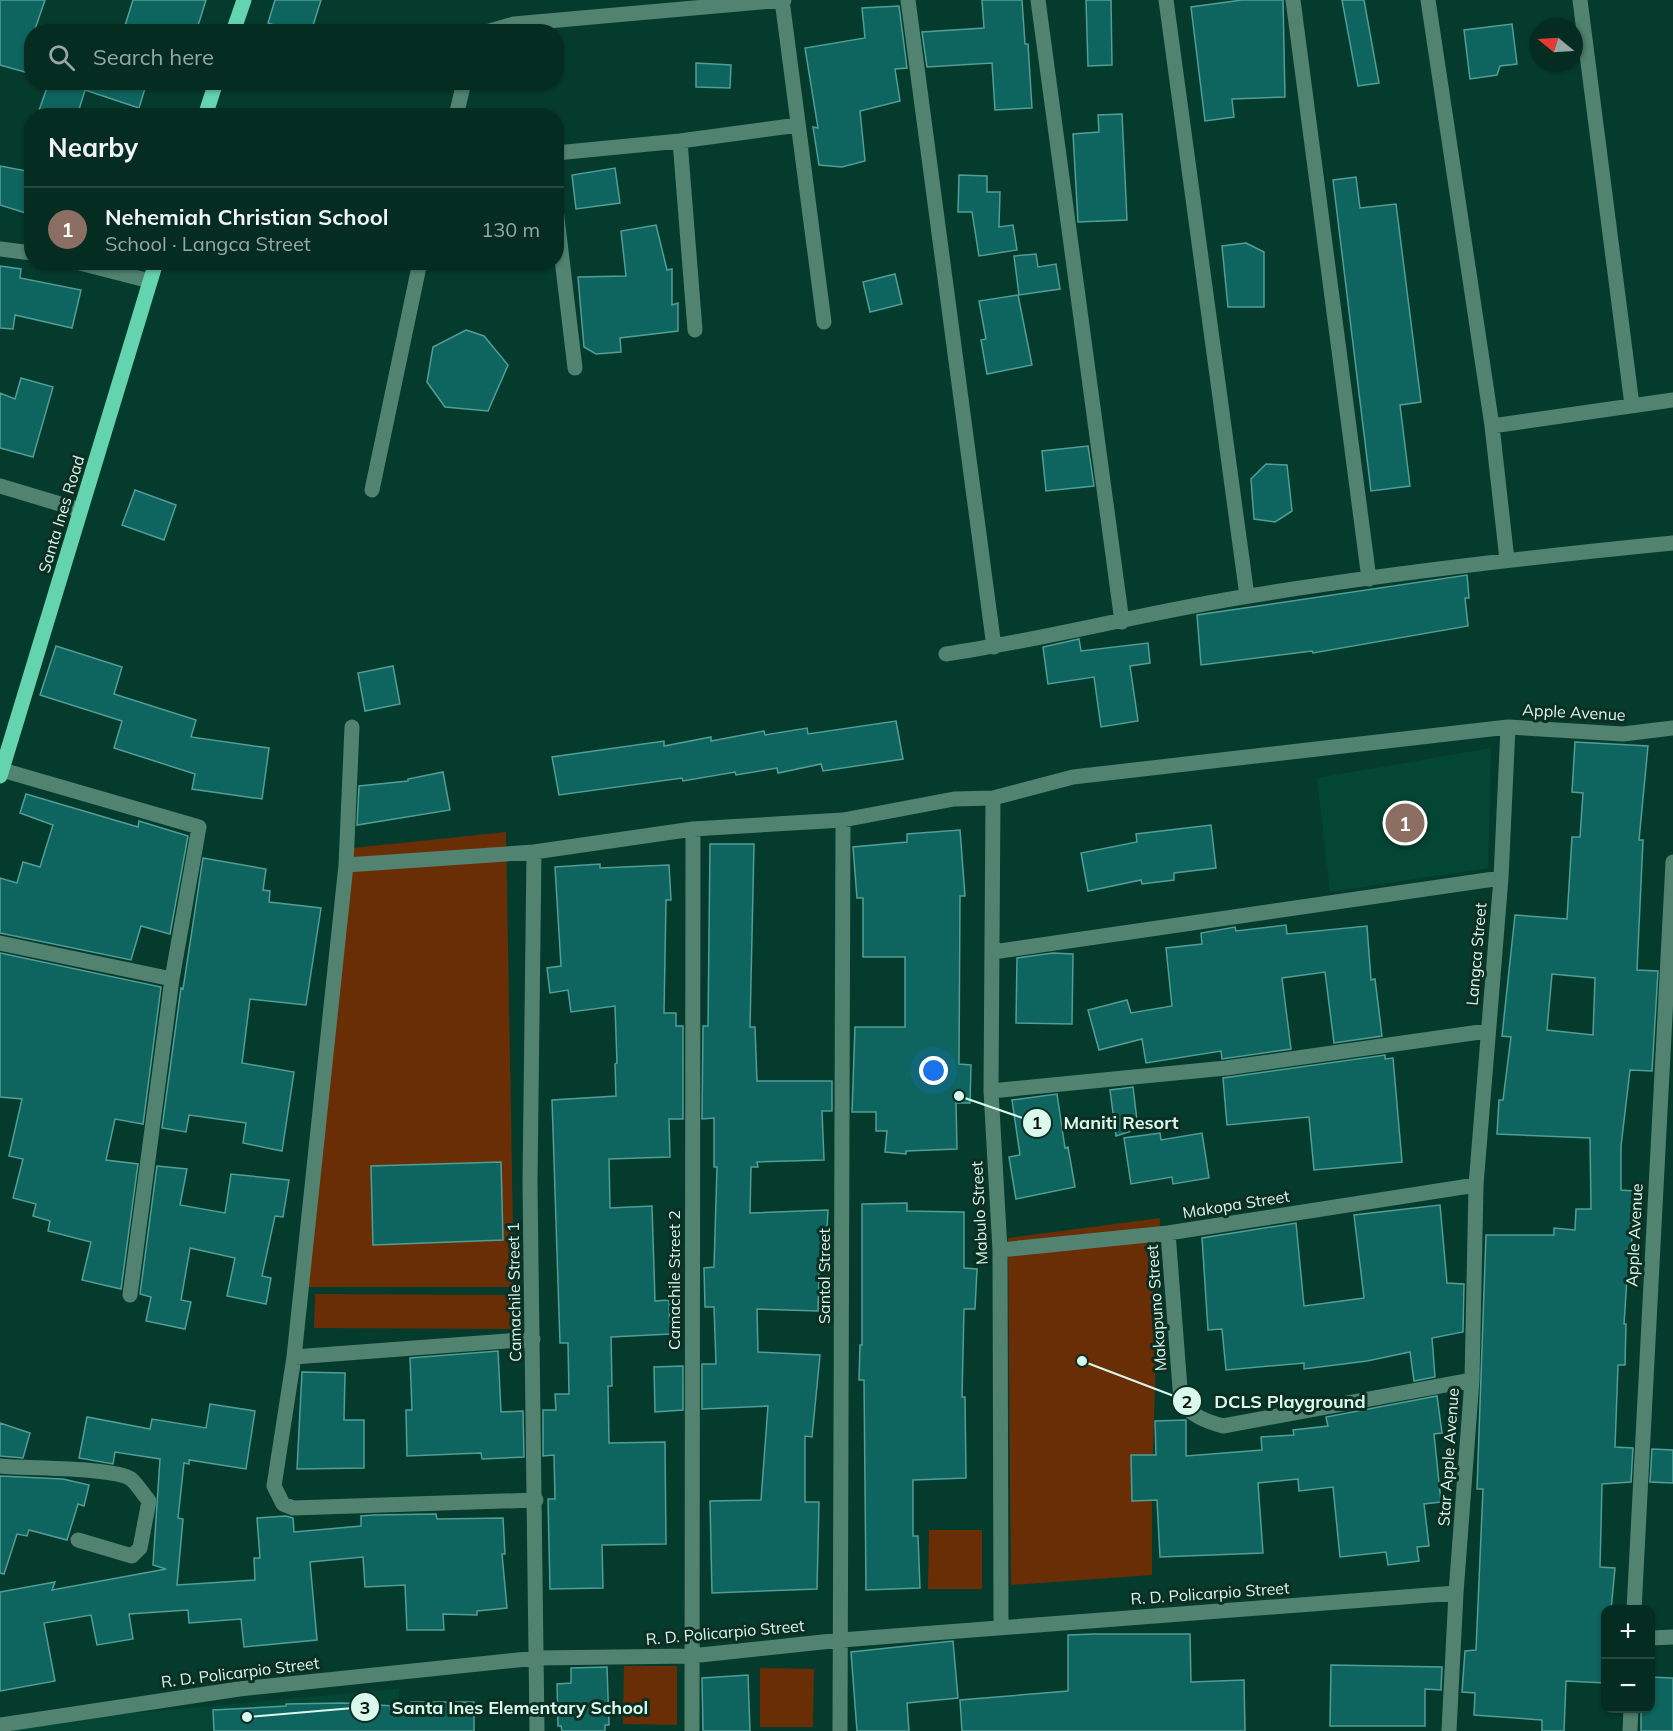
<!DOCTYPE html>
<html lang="en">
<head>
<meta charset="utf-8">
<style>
	:root { --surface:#042c21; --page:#12382e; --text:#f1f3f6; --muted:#97a7a5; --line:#25483f; --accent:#fa8fc7 }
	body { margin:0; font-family:Mulish,sans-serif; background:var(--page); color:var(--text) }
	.controls { position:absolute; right:18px; bottom:18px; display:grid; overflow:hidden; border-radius:12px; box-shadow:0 2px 4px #0004 }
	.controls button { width:54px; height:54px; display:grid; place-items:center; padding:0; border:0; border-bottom:2px solid var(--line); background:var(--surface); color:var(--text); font:30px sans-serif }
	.compass { position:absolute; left:1529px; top:18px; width:54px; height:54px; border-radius:50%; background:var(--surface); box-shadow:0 2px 4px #0004; rotate:288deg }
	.you { position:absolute; left:934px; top:1071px; width:21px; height:21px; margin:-15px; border:4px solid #fff; border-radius:50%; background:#1a73e8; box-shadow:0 0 0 9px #1a73e833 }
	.badge { display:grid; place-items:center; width:39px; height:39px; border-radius:50%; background:var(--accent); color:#fff; font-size:20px; font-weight:700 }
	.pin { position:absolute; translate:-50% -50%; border:3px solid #fff; box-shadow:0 2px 6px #0006 }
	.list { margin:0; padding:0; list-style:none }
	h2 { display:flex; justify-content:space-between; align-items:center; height:78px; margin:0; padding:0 24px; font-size:26px }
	h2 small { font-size:20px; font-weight:400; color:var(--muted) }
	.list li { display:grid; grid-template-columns:39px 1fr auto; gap:18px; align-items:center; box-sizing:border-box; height:84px; padding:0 24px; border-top:2px solid var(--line) }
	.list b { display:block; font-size:22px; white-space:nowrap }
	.list p { margin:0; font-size:20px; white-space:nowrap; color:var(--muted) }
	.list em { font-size:20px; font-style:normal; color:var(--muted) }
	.icon { flex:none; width:33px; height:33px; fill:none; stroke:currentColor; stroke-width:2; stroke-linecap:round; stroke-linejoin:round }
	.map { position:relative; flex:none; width:1673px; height:1731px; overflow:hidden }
	.search { position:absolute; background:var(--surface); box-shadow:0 2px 4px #0004; left:24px; top:24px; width:540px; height:66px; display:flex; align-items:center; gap:15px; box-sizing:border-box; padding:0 21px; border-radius:24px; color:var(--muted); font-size:22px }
	.panel { position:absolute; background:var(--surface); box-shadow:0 2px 4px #0004; left:24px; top:108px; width:540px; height:162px; border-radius:24px }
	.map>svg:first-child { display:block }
</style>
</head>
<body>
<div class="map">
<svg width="1673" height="1731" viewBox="0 0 1673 1731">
	<rect width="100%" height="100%" fill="#053b2c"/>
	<path fill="#044634" d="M1491,748L1488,868L1330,892L1317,778Z
		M399,1689L398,1731H1V1725Z"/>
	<path fill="#6a2e06" d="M506,832L514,1287H307L353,848Z
		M1160,1218L1152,1484V1575L1011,1585L1008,1238Z
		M315,1294L512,1295L511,1329L314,1328Z
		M929,1530H982V1589H928Z
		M624,1666H677V1725L623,1724Z
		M760,1668L814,1669L813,1727H760Z"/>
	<path fill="#0e645f" stroke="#529d96" stroke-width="1.5" fill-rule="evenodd" d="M0,0H45L34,32H32V74L0,65Z
		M133,0H206L196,32H123Z
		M275,0H321L311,32H295L268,23Z
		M982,0H1022L1025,44H1028L1032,108L995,110L992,63L927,67L922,32L984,28Z
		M1086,0H1111L1112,65L1088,66Z
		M1242,0H1283L1285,97L1232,99L1234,117L1205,121L1191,7Z
		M1342,0H1364L1379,83L1358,86Z
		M899,6L907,68L895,69L900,101L860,111L865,161L842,167L819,165L813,127L818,128L805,48L865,38L862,8Z
		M1512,24L1517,64L1500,66L1497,75L1470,79L1464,30Z
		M696,63L731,65L730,88L696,87Z
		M49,82H147L139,108L85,90L77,116H37Z
		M1122,114L1127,220L1078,222L1073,134L1099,132L1098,115Z
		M0,166L32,172V215L0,205Z
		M615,168L620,203L576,209L572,175Z
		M959,175L987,176V192H1000L999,227L1013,225L1017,250L979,256L972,212H958Z
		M1356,177L1360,208L1396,204L1421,402L1400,405L1410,486L1371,491L1333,180Z
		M656,225L667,270L672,269V305L678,303V331L620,338L621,352L596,354L584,347L578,277L626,276L621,231Z
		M1246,243L1264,252V307H1228L1222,246Z
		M1036,254L1038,267L1056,264L1060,289L1019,295L1014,256Z
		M0,266L21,269L20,278L81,290L72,328L15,315L13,329L0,328Z
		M895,274L902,304L870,312L863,282Z
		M1018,295L1032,365L987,374L981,340L986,339L979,301Z
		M466,330L484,336L508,365L488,411L445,407L427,382L433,347Z
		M21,378L53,387L33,457L0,448V393L15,399Z
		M1088,446L1094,486L1046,491L1042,451Z
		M1266,464L1287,465L1292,511L1275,522L1254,519L1251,479Z
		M135,490L176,505L164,540L122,525Z
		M1467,575L1469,598H1465L1468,626L1313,653L1312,651L1201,665L1197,615Z
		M1079,639L1081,651L1148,643L1150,663L1130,666L1138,721L1101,727L1094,677L1048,684L1043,647Z
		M56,646L122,667L114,694L196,720L191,737L269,748L262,799L192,789L195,774L114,748L122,721L40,695Z
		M393,666L400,704L365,711L358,673Z
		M896,721L903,759L823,771L821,764L778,773L777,768L736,775L735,772L683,781L682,778L559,795L552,757L664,741V746L711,737V741L764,731L765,735L807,728L808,734Z
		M1575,742L1648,746L1639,840H1643L1637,970L1658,971L1652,1071L1630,1070L1621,1146V1190L1634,1191L1630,1278H1627L1624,1324H1626L1625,1365H1618L1615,1447L1633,1448L1631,1482L1602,1484L1600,1567L1615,1568L1611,1610H1605V1683L1566,1681L1564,1731H1542V1720L1474,1715L1475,1693L1462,1692L1465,1651L1476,1650L1483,1489H1477L1486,1235H1554V1228L1575,1230L1576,1209H1591L1590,1138L1497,1134L1499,1100H1503L1511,1037L1502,1036L1515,915L1567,919L1572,837H1580L1583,793L1572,792ZM1552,974L1595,978L1593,1035L1547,1030Z
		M443,772L450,810L357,825L359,786L408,781V779Z
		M26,794L138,827L139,821L188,836L170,934L141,926L131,960L0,933V878L17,883L23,862L40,867L53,825L20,813Z
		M1211,825L1216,868L1174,873V880L1142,884L1141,880L1088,891L1081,853L1137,842L1136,834Z
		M960,830L965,896H960L959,1064L971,1065L970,1103H956L957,1149L906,1151V1154L885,1152L887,1131H876V1112H852L855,1027H905V957H863V898H857L853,847L907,842V834Z
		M710,844H754L750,1027H755L757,1081H832V1111H822L824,1160L757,1162L758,1167H751L750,1213L828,1210L826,1246H820L818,1311L757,1309L758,1352L820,1355L812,1437L805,1436V1502H819L817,1589L712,1593L710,1501L761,1500L768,1406L702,1409V1364H716L714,1307H705L704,1268L714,1267L717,1167H714V1118L702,1119L703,1026H708Z
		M203,858L266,869L263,890L270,891L269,902L321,908L306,1005L250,999L242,1063L294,1072L282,1151L243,1143L246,1123L189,1115L186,1132L162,1128L181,988L183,989Z
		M600,864V868L669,865L671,900H666L664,1013H676V1026H683V1119H669L670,1157L609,1159L610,1208L652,1206L655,1301L669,1300L670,1334L611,1337L612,1386H608L609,1443L665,1442L666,1544L602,1545L603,1588L550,1589L548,1499H555L554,1455L543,1456V1410H556L555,1394H569L568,1343H560L552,1100L616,1096L615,1064L617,1063L615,1006L571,1012L568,990L550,993L547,968L561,966L555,867Z
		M1286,925L1287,934L1367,926L1371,980L1375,979L1382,1036L1334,1043L1325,972L1282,978L1291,1049L1222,1059L1221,1051L1146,1063L1142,1039L1099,1050L1088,1010L1127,1000L1131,1013L1172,1006L1166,948L1202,944L1201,933L1235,927L1236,931Z
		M0,953L161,987L143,1124L115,1119L106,1160L138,1164L121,1289L82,1280L91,1242L48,1231L50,1221L33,1216L36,1204L13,1198L23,1159L9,1156L22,1099L0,1097Z
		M1053,953L1073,954L1072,1024L1016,1023L1017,958Z
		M1385,1055V1059L1393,1058L1402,1162L1314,1170L1309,1117L1227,1125L1223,1078Z
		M1133,1087L1138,1129L1116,1136L1110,1090Z
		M1057,1094L1065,1148L1068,1147L1075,1187L1016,1199L1009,1157L1020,1155L1012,1100Z
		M1160,1133L1161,1140L1202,1133L1209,1178L1173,1184L1172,1177L1131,1184L1124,1138Z
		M501,1162L503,1240L373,1245L371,1166Z
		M157,1166L187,1169L180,1205L225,1213L231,1174L289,1180L283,1217L275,1216L262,1276L271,1278L266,1304L227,1296L235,1258L190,1248L181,1300L191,1302L185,1329L146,1321L151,1297L140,1294Z
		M907,1203V1211L964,1212V1268L977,1269L975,1309H964L962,1397H965L966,1478L913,1480V1536H918L920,1588L866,1590L864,1380H859L860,1345H862V1204Z
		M1440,1205L1447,1283L1464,1284L1463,1332L1432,1338L1435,1377L1414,1381L1410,1352L1367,1361L1304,1369V1363L1226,1370L1222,1329L1208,1330L1202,1238L1296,1223L1304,1306L1364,1298L1354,1215Z
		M498,1351L501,1412L523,1411L524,1457L482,1459L481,1453L407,1456L406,1410H412L410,1358Z
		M683,1366V1410L655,1412L654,1367Z
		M302,1372L345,1373L344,1420H364V1468L297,1469Z
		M1437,1396L1442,1433L1434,1434L1441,1502L1424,1504L1429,1546L1417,1547L1419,1561L1388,1565L1386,1552L1340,1557L1333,1487L1299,1491L1298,1479L1258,1483L1263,1553L1160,1557L1157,1500L1132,1501L1131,1455H1156L1155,1421L1186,1420V1456L1262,1450L1261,1437L1294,1435L1293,1430L1328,1426L1326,1417Z
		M210,1404L255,1411L246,1469L189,1460V1464L184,1463L178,1518L183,1519L177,1585L255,1580L254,1558H260L257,1518L286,1516L293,1518L294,1532L361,1526V1516L373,1515L436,1514L437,1519L503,1518L505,1554H502L507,1608L477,1611V1615L443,1614L444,1630H407L405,1585L365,1587L363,1557L310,1562L317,1640L244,1647L241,1619L189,1623L188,1610L129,1614L133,1639L97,1645L91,1615L44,1623L55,1681L0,1691V1592L55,1582L52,1590L166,1569L153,1565L160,1459L115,1452L113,1464L79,1458L87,1417L150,1429L152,1419L206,1428Z
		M0,1423L30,1433L23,1458L0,1456Z
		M1652,1449L1673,1450V1483L1650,1482Z
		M0,1476L63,1479L89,1485L84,1506L78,1504L67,1540L29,1530L27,1536L17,1534L4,1574L0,1573Z
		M1094,1634H1190L1191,1682L1244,1680L1245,1731H962L960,1700L1068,1691V1635Z
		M953,1641L958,1698L907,1703L909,1731H857L851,1652Z
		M1331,1665L1442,1667L1441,1690L1425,1689V1726H1330Z
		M607,1667L609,1725H605V1731H562L561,1726H558L557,1684L571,1683V1668Z
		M748,1675L750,1731H703L702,1678Z
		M1650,1677L1673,1678V1731H1641V1708H1650Z
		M411,1702H474V1731H214L213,1710L286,1706V1704L344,1703L411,1707Z"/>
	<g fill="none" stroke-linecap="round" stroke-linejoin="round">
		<path stroke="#518370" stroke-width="15" d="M782,0L824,322
			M908,0L994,647
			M1038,0L1122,622
			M1166,0L1247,596
			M1293,0L1369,579
			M1428,0L1492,426L1507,560
			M1580,0L1632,405
			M486,32L514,24L784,0
			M456,116L464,82
			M680,141L695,330
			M556,153L680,141L798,125
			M556,209L575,368
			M0,249L32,253
			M76,262L150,281
			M1492,426L1673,400
			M0,486L80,510
			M372,490L420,262
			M946,654C1048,639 1147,612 1249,596C1390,573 1531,557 1673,543
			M352,727L346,865L294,1357L274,1486L283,1504L293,1508L536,1500
			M2,770L199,827L172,979L130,1295
			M993,798L991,1091L1000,1250L1001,1627
			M534,852L530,1183L537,1731
			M346,865L534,852L693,829L843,820L954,799L993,798L1073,777L1508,727L1623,734L1673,728
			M0,943L172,979
			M993,952L1501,878
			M991,1091L1226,1068L1487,1031
			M1168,1233L1181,1401C1192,1416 1205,1421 1223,1426L1472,1380
			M1000,1250L1168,1233L1476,1185
			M294,1357L533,1339
			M0,1466C27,1469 114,1467 131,1479C137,1484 143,1494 149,1501L140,1548L132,1556L78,1540
			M1634,1610L1673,862
			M1650,1638L1673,1637
			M0,1725L239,1689L537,1658L691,1656L841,1640L1456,1593
			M692,1731L693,829
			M840,1731L843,820
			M1449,1731L1456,1593L1472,1380L1476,1185L1501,878L1508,727
			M1630,1731L1631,1708"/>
		<path stroke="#64d4ae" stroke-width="15" d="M233,32L244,0
			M205,116L216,82
			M0,776L156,262"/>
	</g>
	<g text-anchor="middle" stroke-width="6" stroke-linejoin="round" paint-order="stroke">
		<g font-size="16" fill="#d9f9ec" stroke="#0c2e23">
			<text transform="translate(61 514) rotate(-73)" y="6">Santa Ines Road</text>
			<text transform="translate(1574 712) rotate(3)" y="6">Apple Avenue</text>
			<text transform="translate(1476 954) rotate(-85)" y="6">Langca Street</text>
			<text transform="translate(1236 1204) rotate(-9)" y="6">Makopa Street</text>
			<text transform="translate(979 1213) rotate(-93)" y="6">Mabulo Street</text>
			<text transform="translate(1634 1235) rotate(-87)" y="6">Apple Avenue</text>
			<text transform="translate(824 1276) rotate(-90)" y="6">Santol Street</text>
			<text transform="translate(674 1280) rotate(-90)" y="6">Camachile Street 2</text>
			<text transform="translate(514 1292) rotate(-91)" y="6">Camachile Street 1</text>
			<text transform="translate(1156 1308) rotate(-94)" y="6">Makapuno Street</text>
			<text transform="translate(1448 1457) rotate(-86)" y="6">Star Apple Avenue</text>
			<text transform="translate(1210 1593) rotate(-4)" y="6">R. D. Policarpio Street</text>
			<text transform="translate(725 1632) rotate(-5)" y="6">R. D. Policarpio Street</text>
			<text transform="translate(240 1672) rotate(-7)" y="6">R. D. Policarpio Street</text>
		</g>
	</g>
	<path fill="none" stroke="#d9f9ec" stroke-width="2" d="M959 1096L1037 1123M1082 1361L1187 1401M247 1717L365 1707"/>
	<g fill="#d9f9ec" stroke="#0c2e23" stroke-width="2">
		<circle cx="959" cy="1096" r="6"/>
		<circle cx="1082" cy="1361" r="6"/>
		<circle cx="247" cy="1717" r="6"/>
		<circle cx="1037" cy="1123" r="15"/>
		<circle cx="1187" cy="1401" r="15"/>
		<circle cx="365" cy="1707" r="15"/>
	</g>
	<g font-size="18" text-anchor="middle" font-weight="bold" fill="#111">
		<text x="1037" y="1129">1</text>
		<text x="1187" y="1408">2</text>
		<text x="365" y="1714">3</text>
	</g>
	<g font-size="18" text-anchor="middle" font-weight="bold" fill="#d9f9ec" stroke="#0c2e23" stroke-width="6" stroke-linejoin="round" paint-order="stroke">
		<text x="1121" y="1129">Maniti Resort</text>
		<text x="1290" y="1408">DCLS Playground</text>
		<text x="520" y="1714">Santa Ines Elementary School</text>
	</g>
</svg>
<div class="controls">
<button>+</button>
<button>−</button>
</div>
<svg class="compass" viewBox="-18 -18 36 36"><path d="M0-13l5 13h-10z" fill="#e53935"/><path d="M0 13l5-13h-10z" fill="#97a7a5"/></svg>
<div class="you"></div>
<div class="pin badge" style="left:1405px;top:823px;background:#8d6e63">1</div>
<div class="search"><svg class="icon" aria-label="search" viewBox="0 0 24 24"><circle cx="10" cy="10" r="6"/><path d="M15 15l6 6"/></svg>Search here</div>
<section class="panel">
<h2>Nearby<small></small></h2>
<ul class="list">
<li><span class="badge" style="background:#8d6e63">1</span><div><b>Nehemiah Christian School</b><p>School · Langca Street</p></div><em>130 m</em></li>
</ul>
</section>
</div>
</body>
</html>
